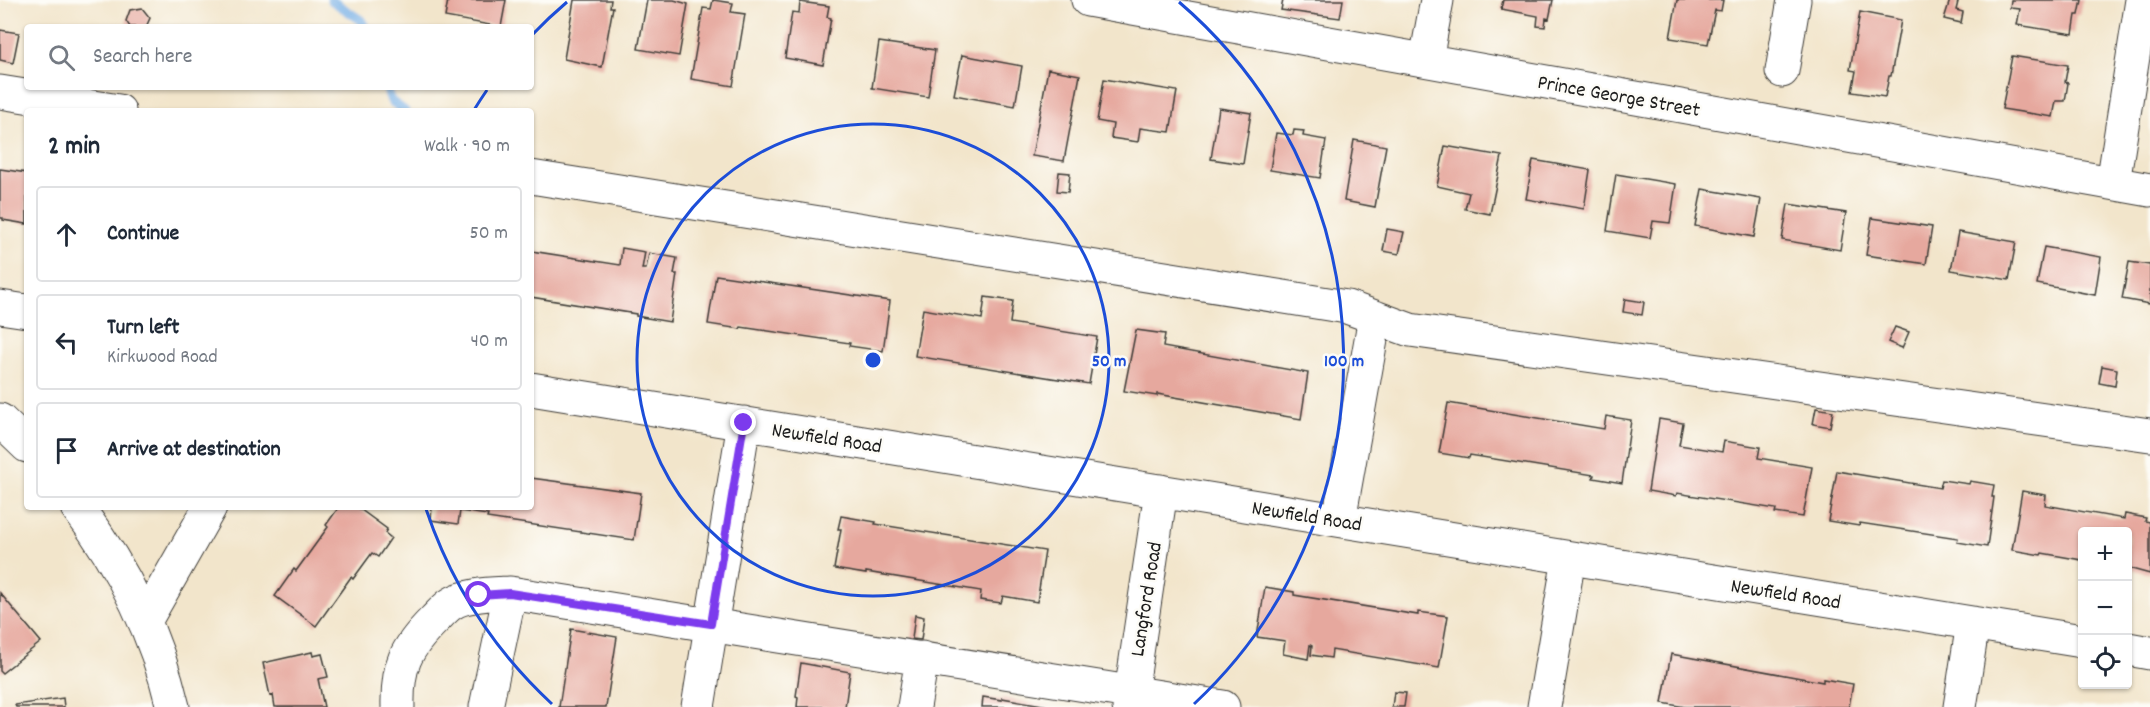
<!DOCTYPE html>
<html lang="en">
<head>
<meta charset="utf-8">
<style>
	:root { --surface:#fff; --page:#f2f2f3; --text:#1f2937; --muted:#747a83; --line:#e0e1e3 }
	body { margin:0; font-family:Dekko,sans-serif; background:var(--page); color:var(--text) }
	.controls { position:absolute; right:18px; bottom:18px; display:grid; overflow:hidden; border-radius:6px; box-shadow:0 2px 4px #0004 }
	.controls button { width:54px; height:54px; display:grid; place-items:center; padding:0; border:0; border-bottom:2px solid var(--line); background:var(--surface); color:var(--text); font:30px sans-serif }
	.stop { position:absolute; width:18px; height:18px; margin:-14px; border:4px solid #7c3aed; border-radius:50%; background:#fff }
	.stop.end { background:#7c3aed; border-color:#fff; box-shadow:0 2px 6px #0008 }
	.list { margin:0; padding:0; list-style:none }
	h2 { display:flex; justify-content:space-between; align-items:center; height:78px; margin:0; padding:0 24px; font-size:26px }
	h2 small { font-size:20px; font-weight:400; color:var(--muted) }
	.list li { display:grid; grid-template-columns:39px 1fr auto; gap:18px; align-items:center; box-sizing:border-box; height:96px; margin:0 12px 12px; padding:0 12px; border:2px solid var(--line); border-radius:6px }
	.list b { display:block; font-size:22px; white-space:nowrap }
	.list p { margin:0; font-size:20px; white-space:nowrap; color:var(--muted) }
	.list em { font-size:20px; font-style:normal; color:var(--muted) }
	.icon { flex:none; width:33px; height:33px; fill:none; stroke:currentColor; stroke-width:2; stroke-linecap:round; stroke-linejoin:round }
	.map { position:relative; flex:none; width:2150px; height:707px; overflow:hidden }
	.search { position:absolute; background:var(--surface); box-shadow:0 2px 4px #0004; left:24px; top:24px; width:510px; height:66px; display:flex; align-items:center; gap:15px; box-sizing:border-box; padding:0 21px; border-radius:6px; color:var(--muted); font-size:22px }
	.panel { position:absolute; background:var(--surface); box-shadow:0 2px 4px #0004; left:24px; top:108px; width:510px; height:402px; border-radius:6px }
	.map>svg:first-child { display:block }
</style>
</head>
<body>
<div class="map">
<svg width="2150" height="707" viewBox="0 0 2150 707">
	<rect width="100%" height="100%" fill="#fdfcf7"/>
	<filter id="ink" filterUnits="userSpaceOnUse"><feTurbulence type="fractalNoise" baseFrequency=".0167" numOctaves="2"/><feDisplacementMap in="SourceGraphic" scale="12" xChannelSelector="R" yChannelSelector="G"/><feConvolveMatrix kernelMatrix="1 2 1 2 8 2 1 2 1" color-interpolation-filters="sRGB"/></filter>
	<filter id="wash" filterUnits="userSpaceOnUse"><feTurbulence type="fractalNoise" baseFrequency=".008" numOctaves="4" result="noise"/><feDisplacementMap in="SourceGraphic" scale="24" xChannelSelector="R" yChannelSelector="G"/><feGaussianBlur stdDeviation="1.35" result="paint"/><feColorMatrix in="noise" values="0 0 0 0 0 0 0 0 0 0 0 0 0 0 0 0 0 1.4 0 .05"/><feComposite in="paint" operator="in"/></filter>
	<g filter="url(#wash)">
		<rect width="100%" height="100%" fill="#f2e5cb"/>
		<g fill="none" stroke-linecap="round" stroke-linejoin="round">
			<path stroke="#76afe6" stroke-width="9" d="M331,0L361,20L365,27
				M386,87L391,101L405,111"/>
		</g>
		<g id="blocks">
			<path fill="#e6a89e" d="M448,0H506L501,27L445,17Z
				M574,0H611L610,7H613L602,67L564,59Z
				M647,0H674L688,4L679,56L638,49Z
				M713,0L733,3L731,12L745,14L733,86L691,79L703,8L711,9Z
				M1283,0H1343L1340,18L1281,10Z
				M1503,0H1553L1549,19L1546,18L1545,27L1537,26L1538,16L1501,9Z
				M1677,0H1723L1721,11L1715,10L1708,44L1670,38Z
				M1950,0L1958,2L1956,10L1963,12L1961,23L1944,19Z
				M2011,0H2082L2079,15H2076L2073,34L2017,25L2020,9L2010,8Z
				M800,2L829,6L827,17L831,18L823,65L785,58L792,12L799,13Z
				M142,8L150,18L146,27H130L126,21L130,10Z
				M1860,12L1901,20L1891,76H1889L1885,97L1852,92L1856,71L1850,70Z
				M0,30L19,33L13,63L0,60Z
				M879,42L935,50L928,97L872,88Z
				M962,55L1022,66L1015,106L954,95Z
				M2012,56L2068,65L2065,82L2068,83L2065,101H2056L2053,117L2002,109Z
				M1048,69L1080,75L1064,161L1032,156Z
				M1104,79L1177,91L1170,132L1140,128L1138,142L1111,138L1113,124L1097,121Z
				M1219,108L1251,113L1243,164L1211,159Z
				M1294,130L1304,131L1303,136L1326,140L1320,178L1270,170L1276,133L1293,135Z
				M1354,140L1386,146L1375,207L1344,201Z
				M1445,146L1502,156L1490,214L1465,209L1469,193L1437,186Z
				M1533,160L1590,170L1584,209L1526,199Z
				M0,169L27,173V224L3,220V218H0Z
				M1059,172L1070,173L1068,192L1057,191Z
				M1616,174L1676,184L1670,223L1653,221L1650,238L1607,231Z
				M1702,189L1761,199L1754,237L1695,226Z
				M1788,204L1846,213L1840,250L1782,240Z
				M1872,218L1932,227L1926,264L1866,255Z
				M1387,229L1404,232L1399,254L1383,251Z
				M1958,232L2016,242L2009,280L1951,270Z
				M2044,247L2101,257L2095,295L2037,284Z
				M622,248L645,252L642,269H646L649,253L677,258L674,274H677L670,322L636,316V314L531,297V251L620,265Z
				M2129,262L2150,265V304L2122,299Z
				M716,275L890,301L883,351L849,346L850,343L741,327L740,329L708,324Z
				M985,297L1013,301L1010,323L1097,337L1089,384L915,356L923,309L982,319Z
				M1625,299L1644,302L1642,315L1623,312Z
				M1895,327L1909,332L1902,348L1888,342Z
				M1136,330L1165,334L1163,347L1308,373L1301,419L1157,394V396L1124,391Z
				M2102,366L2117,369L2115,386L2099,383Z
				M1448,403L1604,429L1606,416L1631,420L1622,483L1593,478L1594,475L1470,455L1469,458L1439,453Z
				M1816,408L1833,411L1830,427L1813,424Z
				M1659,419L1683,423L1679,445L1722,452L1724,441L1760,447L1758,458L1812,467L1803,517L1775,513L1776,509L1677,493L1676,496L1648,491Z
				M1837,471L1940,488L1942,480L1969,484L1970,481L1994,485L1992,497H1994L1987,547L1957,542L1958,538L1860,523L1859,526L1828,521Z
				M531,478L641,493L634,540L487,518L488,515L460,511L458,524L431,520L432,507H531Z
				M2022,491L2046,495L2045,505L2124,519L2125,514L2146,518L2145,521L2150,522V574L2128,568V532H2082V560L2042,553L2041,555L2012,550Z
				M339,507H357L387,529L385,533L391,538L378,557L372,553L353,579L351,577L316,626L275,596L294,569L296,571L328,527L326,525Z
				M841,516L876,522L875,524L1045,551L1037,602L1003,596L1001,603L980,600L981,591L866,572V574L834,569L841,529H838Z
				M1265,587L1294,592V595L1418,615V612L1448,616L1439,668L1332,650L1331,658L1311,655L1312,646L1310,645L1308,659L1283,654L1285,641L1257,637Z
				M0,593L41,642L2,673L0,671Z
				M915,615L924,617L921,640L912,639Z
				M571,629L617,637L606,707H559Z
				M312,652L313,656L322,654L328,677L318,679L324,707H275L273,695L270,696L263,663Z
				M1671,654L1823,682V679L1853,684L1849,707H1685L1662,703Z
				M801,663L850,672L845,707H797L798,697L796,696Z
				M1394,692L1406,693L1404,707H1392Z
				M983,697L1002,700V698L1054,707H982Z
				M63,698L64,707H16L15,705Z"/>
		</g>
	</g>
	<g filter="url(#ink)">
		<use href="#blocks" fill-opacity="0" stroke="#3c3a36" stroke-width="1.5"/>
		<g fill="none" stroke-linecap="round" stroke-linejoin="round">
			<g stroke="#3c3a36" stroke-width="35">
				<path id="minor" d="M1088,0L2150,190
					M1426,60L1437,0
					M1782,71L1794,0
					M0,92L119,111
					M531,177L1347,307L1410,330L2150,435
					M2113,183L2142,0
					M0,307L27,311
					M531,389L2082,641
					M0,420L27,446
					M77,507C122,566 156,635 173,707
					M1339,520L1375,317
					M145,621L210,507
					M2128,649L2150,653
					M398,707C397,666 405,649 434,620C439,615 445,608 451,604C465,594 493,594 510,593L1223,707
					M486,707L510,593
					M698,707L744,423
					M914,707L922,658
					M1129,707L1161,491
					M1544,707L1569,558
					M1960,707L1973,623"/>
			</g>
			<use href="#minor" stroke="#fff" stroke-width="33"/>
		</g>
	</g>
	<g fill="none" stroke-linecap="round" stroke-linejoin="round" filter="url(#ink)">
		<path stroke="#7c3aed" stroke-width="8" d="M479,595L510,593L711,624L744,423"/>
	</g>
	<g fill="none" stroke="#1d4ed8" stroke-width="3">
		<circle cx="873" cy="360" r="236"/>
		<path d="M552 704A471 471 0 0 1 426 509M474 110A471 471 0 0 1 487 90M531 36A471 471 0 0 1 567 2M1179 2A471 471 0 0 1 1194 704"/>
	</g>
	<g text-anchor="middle" stroke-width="5" stroke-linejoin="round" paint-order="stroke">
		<g font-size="21" fill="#1c1c1c" stroke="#fdfcf7">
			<text transform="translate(1619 95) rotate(10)" y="7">Prince George Street</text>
			<text transform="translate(827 437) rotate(9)" y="7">Newfield Road</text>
			<text transform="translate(1307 515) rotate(9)" y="7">Newfield Road</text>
			<text transform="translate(1786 593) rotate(9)" y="7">Newfield Road</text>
			<text transform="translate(1145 599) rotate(-81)" y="7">Langford Road</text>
		</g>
	</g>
	<circle cx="873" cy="360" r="9" fill="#1d4ed8" stroke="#fdfcf7" stroke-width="3"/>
	<g font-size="18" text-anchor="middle" font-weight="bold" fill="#1d4ed8" stroke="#fdfcf7" stroke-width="5" stroke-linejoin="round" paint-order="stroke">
		<text x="1109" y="366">50 m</text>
		<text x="1344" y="366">100 m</text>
	</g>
</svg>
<div class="controls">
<button>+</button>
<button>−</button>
<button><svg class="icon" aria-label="locate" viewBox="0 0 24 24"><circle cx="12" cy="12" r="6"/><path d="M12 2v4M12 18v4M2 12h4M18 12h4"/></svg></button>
</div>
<div class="stop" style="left:479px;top:595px"></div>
<div class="stop end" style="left:744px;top:423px"></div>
<div class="search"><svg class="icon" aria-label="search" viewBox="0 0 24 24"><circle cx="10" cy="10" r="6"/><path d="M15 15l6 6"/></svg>Search here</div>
<section class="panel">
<h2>2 min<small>Walk · 90 m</small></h2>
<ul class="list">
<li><svg class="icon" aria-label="ahead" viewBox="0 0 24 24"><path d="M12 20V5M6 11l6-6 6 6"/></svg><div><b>Continue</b></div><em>50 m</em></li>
<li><svg class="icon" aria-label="left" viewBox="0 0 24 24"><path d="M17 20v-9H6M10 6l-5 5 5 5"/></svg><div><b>Turn left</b><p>Kirkwood Road</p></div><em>40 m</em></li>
<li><svg class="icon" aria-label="arrive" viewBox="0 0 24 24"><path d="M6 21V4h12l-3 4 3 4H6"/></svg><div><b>Arrive at destination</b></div></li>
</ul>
</section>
</div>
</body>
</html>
